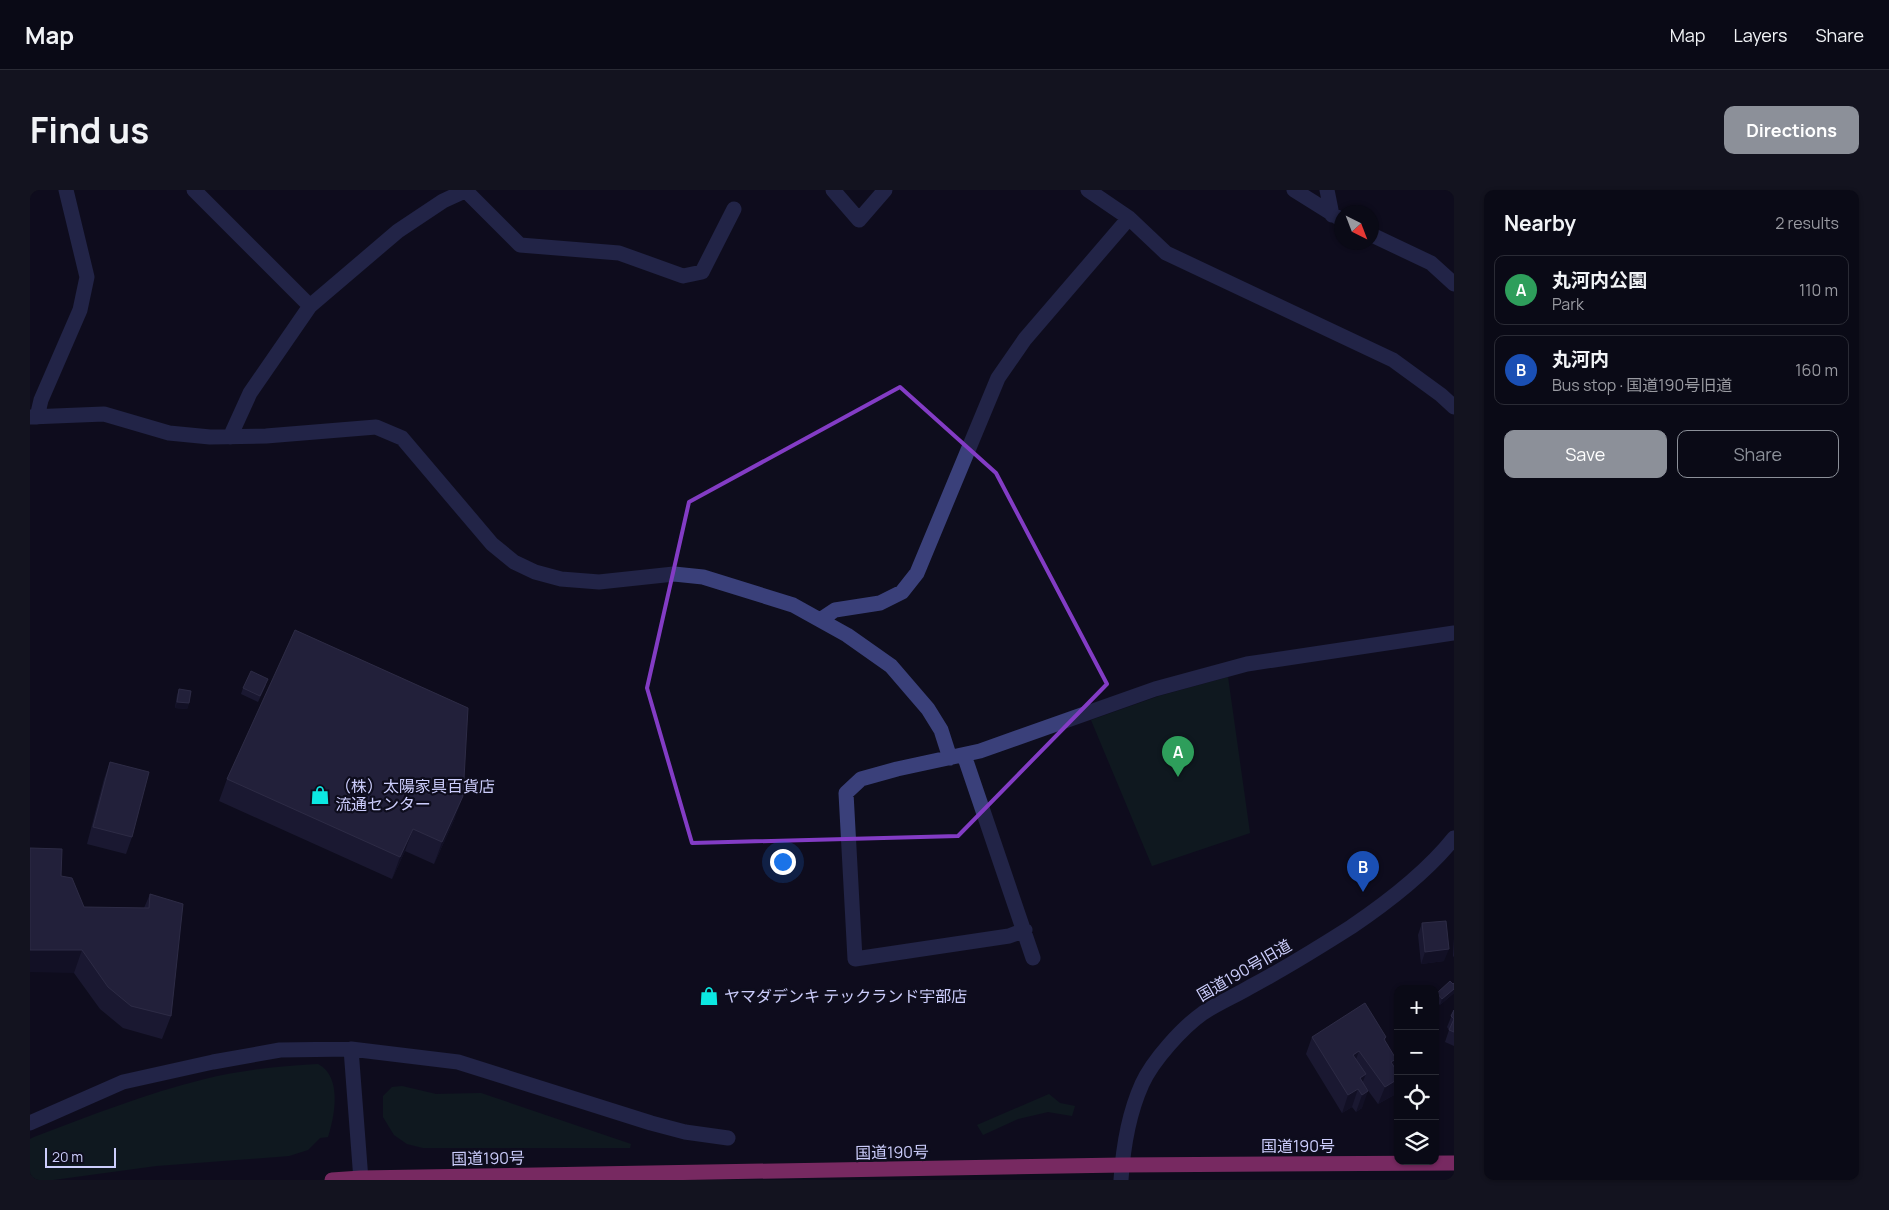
<!DOCTYPE html>
<html lang="en">
<head>
<meta charset="utf-8">
<style>
	:root { --surface:#0a0a16; --page:#13131f; --text:#f1f3f6; --muted:#999aa1; --line:#2a2b35; --accent:#8c9099 }
	body { margin:0; font-family:Manrope,"Noto Sans JP",sans-serif; background:var(--page); color:var(--text) }
	.controls { position:absolute; right:15px; bottom:15px; display:grid; overflow:hidden; border-radius:10px; box-shadow:0 1px 4px #0004 }
	.controls button { width:45px; height:45px; display:grid; place-items:center; padding:0; border:0; border-bottom:1px solid var(--line); background:var(--surface); color:var(--text); font:25px sans-serif }
	.compass { position:absolute; left:1304px; top:15px; width:45px; height:45px; border-radius:50%; background:var(--surface); box-shadow:0 1px 4px #0004; rotate:138deg }
	.scale { position:absolute; left:15px; bottom:12px; width:71px; box-sizing:border-box; padding-left:5px; border:2px solid #cccdfc; border-top:0; font-size:14px; line-height:18px; white-space:nowrap; color:#cccdfc; -webkit-text-stroke:4px #0e0d1d; paint-order:stroke }
	.you { position:absolute; left:752px; top:671px; width:18px; height:18px; margin:-12px; border:4px solid #fff; border-radius:50%; background:#1a73e8; box-shadow:0 0 0 8px #1a73e833 }
	.badge { display:grid; place-items:center; width:32px; height:32px; border-radius:50%; background:var(--accent); color:#fff; font-size:16px; font-weight:700 }
	.pin { position:absolute; translate:-50% -41px; filter:drop-shadow(0 1px 2px #0008) }
	.pin::after { content:''; position:absolute; top:26px; width:18px; height:15px; background:inherit; clip-path:polygon(0 0,100% 0,50% 100%) }
	.list { margin:0; padding:0; list-style:none }
	h2 { display:flex; justify-content:space-between; align-items:center; height:65px; margin:0; padding:0 20px; font-size:21px }
	h2 small { font-size:16px; font-weight:400; color:var(--muted) }
	.list li { display:grid; grid-template-columns:32px 1fr auto; gap:15px; align-items:center; box-sizing:border-box; height:70px; margin:0 10px 10px; padding:0 10px; border:1px solid var(--line); border-radius:10px }
	.list b { display:block; font-size:19px; white-space:nowrap }
	.list p { margin:0; font-size:16px; white-space:nowrap; color:var(--muted) }
	.list em { font-size:16px; font-style:normal; color:var(--muted) }
	.actions { display:flex; gap:10px; padding:15px 20px }
	.actions a { flex:1; padding:11px 0; border:1px solid var(--accent); border-radius:10px; text-align:center; font-size:18px; color:var(--accent) }
	.actions .main { background:var(--accent); color:#fff }
	.icon { flex:none; width:28px; height:28px; fill:none; stroke:currentColor; stroke-width:2; stroke-linecap:round; stroke-linejoin:round }
	.map { position:relative; flex:none; width:1424px; height:990px; overflow:hidden; border-radius:10px }
	header { display:flex; align-items:center; gap:30px; box-sizing:border-box; height:70px; padding:0 25px; background:var(--surface); border-bottom:1px solid var(--line) }
	header strong { font-size:24px }
	nav { display:flex; gap:28px; margin-inline-start:auto; font-size:18px }
	.intro { display:flex; align-items:center; justify-content:space-between; box-sizing:border-box; height:120px; padding:0 30px }
	h1 { margin:0; font-size:35px }
	.button { padding:12px 22px; border-radius:10px; background:var(--accent); color:#fff; font-size:18px; font-weight:700 }
	main { display:flex; gap:30px; padding:0 30px }
	aside { flex:1; background:var(--surface); border-radius:10px; box-shadow:0 1px 4px #0004 }
	.map>svg:first-child { display:block }
</style>
</head>
<body>
<header>
<strong>Map</strong>
<nav><a>Map</a><a>Layers</a><a>Share</a></nav>
</header>
<div class="intro"><h1>Find us</h1><a class="button">Directions</a></div>
<main>
<div class="map">
<svg width="1424" height="990" viewBox="0 0 1424 990">
	<rect width="100%" height="100%" fill="#0e0d1d"/>
	<path fill="#102723" d="M1198,487L1220,643L1122,676L1061,530L1129,506Z
		M288,874C312,886 305,925 298,947L290,948L278,960L259,966L126,976L23,990H0V949L4,947C60,926 117,903 175,889C212,880 250,876 288,874Z
		M372,896L406,904L451,903L601,954L600,958H393L377,954L364,945L353,927V906L362,897Z
		M1019,904L1030,913L1045,916L1042,926L1018,922L988,929L953,945L947,935Z"/>
	<g fill="none" stroke-linecap="round" stroke-linejoin="round">
		<path stroke="#3a407a" stroke-width="15" d="M164,0L280,116
			M435,0L490,55L589,63L653,86L672,82L704,19
			M803,0L829,30L855,0
			M1058,0L1099,28L1136,63L1363,170L1411,205L1424,217
			M1264,0L1312,30
			M1297,0L1302,25
			M1342,45L1401,73L1424,94
			M0,227L74,224L139,243L180,247L236,246L346,237L372,248L462,354L484,372L505,382L531,389L569,392L644,384L673,387L763,415L817,445L861,476L898,519L911,540L920,568
			M7,227L11,210L50,120L57,87L36,0
			M200,247L220,203L280,116L368,41L413,11L437,0
			M790,430L805,420L850,413L872,402L887,383L968,188L995,149L1099,28
			M934,565L1003,768
			M995,740L979,746L825,769L816,603L831,589L867,579L950,561L1125,499L1217,474L1424,443
			M321,859L331,990
			M0,933L93,892L183,872L250,860L321,859L428,872L621,933L655,942L698,948
			M1091,990C1093,958 1099,923 1112,894C1123,870 1152,838 1173,823C1188,813 1205,806 1220,797C1254,779 1288,758 1321,737C1358,712 1396,683 1424,648"/>
		<path stroke="#f64db4" stroke-width="15" d="M302,990L331,988L1092,975L1424,973"/>
	</g>
	<path fill="#29274a" d="M236,495L228,512L211,504L213,498Z
		M149,499L159,513L157,519L145,518L147,505Z
		M80,572L102,647L96,664L57,654L74,589Z
		M197,589L425,628L404,674L375,661L362,689L189,611Z
		M31,686L54,717L114,718L120,704L141,826L132,849L93,838L70,819L44,783Z
		M1392,733L1414,771L1391,774L1388,745Z
		M1424,748V767L1423,766Z
		M1424,793V803L1410,815L1405,810L1407,803Z
		M1424,820V856L1415,852L1419,840L1417,837Z
		M1282,847H1356L1355,851L1366,869L1363,876L1368,883V894L1364,905L1348,914L1334,895L1332,918L1326,922L1322,917L1312,923L1276,864Z"/>
	<path fill="#171530" d="M147,512L159,513L157,519L145,518Z
		M433,606L425,628L404,674L412,652Z
		M383,639L375,661L362,689L370,667Z
		M1419,759L1414,771L1391,774L1395,762Z
		M0,760H52L44,783L0,782Z
		M1424,799V803L1410,815L1412,809Z
		M1329,861L1323,878V865Z
		M1366,869L1360,886L1361,872Z
		M1336,884L1329,901L1328,899L1322,917L1312,923L1318,905L1330,888Z
		M1368,889V894L1364,905L1348,914L1355,897Z
		M1338,901L1332,918L1326,922L1332,905Z"/>
	<path fill="#3b385d" stroke="#525076" d="M265,440L438,518L433,606L412,652L383,639L370,667L197,589Z
		M221,481L238,489L230,506L213,498Z
		M149,499L161,501L159,513L147,512Z
		M80,572L119,582L102,647L63,637Z
		M0,658L32,659L31,686L42,688L54,717L119,718L120,704L153,714L141,826L101,816L78,797L52,760H0Z
		M1416,731L1419,759L1395,762L1392,733Z
		M1420,791L1423,794L1424,793V799L1412,809L1407,803Z
		M1335,813L1356,847L1354,849L1366,869L1361,872L1368,883V889L1355,897L1329,861L1323,865L1336,884L1330,888L1338,901L1332,905L1328,899L1318,905L1282,847Z
		M1424,820V829L1421,826Z
		M1424,829V842L1419,840Z"/>
	<path d="M0 0H1424V990H0ZM870,197L966,283L1077,494L928,646L662,653L617,498L659,312Z" fill="#0e0d1d" fill-opacity=".55" fill-rule="evenodd"/>
	<path fill="none" stroke="#833cc5" stroke-width="4" stroke-linejoin="round" d="M870,197L966,283L1077,494L928,646L662,653L617,498L659,312Z"/>
	<defs>
		<g id="shop-bare" transform="scale(1.5)"><path d="M-5-2.5h2.3a2.7 3.5 0 0 1 5.4 0H5L5.5 6h-11ZM-1.5-2.5h3a1.5 2.3 0 0 0-3 0Z" fill="#0ce8e2" stroke="#0e0d1d" stroke-width="2.5" paint-order="stroke"/></g>
	</defs>
	<g fill-rule="evenodd">
		<use href="#shop-bare" x="290" y="605"/>
		<use href="#shop-bare" x="679" y="806"/>
	</g>
	<g text-anchor="middle" stroke-width="4.5" stroke-linejoin="round" paint-order="stroke">
		<g font-size="16" fill="#cccdfc" stroke="#0e0d1d" text-anchor="start">
			<text x="305" y="602">（株）太陽家具百貨店<tspan x="305" dy="18">流通センター</tspan></text>
			<text x="694" y="812">ヤマダデンキ テックランド宇部店</text>
		</g>
		<g font-size="16" fill="#cccdfc" stroke="#0e0d1d">
			<text transform="translate(1214 780) rotate(-30)" y="6">国道190号旧道</text>
			<text x="1268" y="962">国道190号</text>
			<text transform="translate(862 962) rotate(-1)" y="6">国道190号</text>
			<text transform="translate(458 968) rotate(-1)" y="6">国道190号</text>
		</g>
	</g>
</svg>
<div class="controls">
<button>+</button>
<button>−</button>
<button><svg class="icon" aria-label="locate" viewBox="0 0 24 24"><circle cx="12" cy="12" r="6"/><path d="M12 2v4M12 18v4M2 12h4M18 12h4"/></svg></button>
<button><svg class="icon" aria-label="layers" viewBox="0 0 24 24"><path d="M12 4l9 5-9 5-9-5zM3 14l9 5 9-5"/></svg></button>
</div>
<svg class="compass" viewBox="-18 -18 36 36"><path d="M0-13l5 13h-10z" fill="#e53935"/><path d="M0 13l5-13h-10z" fill="#999aa1"/></svg>
<div class="scale">20 m</div>
<div class="you"></div>
<div class="pin badge" style="left:1148px;top:587px;background:#2e9e5b">A</div>
<div class="pin badge" style="left:1333px;top:702px;background:#1a4fb4">B</div>
</div>
<aside>
<h2>Nearby<small>2 results</small></h2>
<ul class="list">
<li><span class="badge" style="background:#2e9e5b">A</span><div><b>丸河内公園</b><p>Park</p></div><em>110 m</em></li>
<li><span class="badge" style="background:#1a4fb4">B</span><div><b>丸河内</b><p>Bus stop · 国道190号旧道</p></div><em>160 m</em></li>
</ul>
<div class="actions"><a class="main">Save</a><a>Share</a></div>
</aside>
</main>
</body>
</html>
